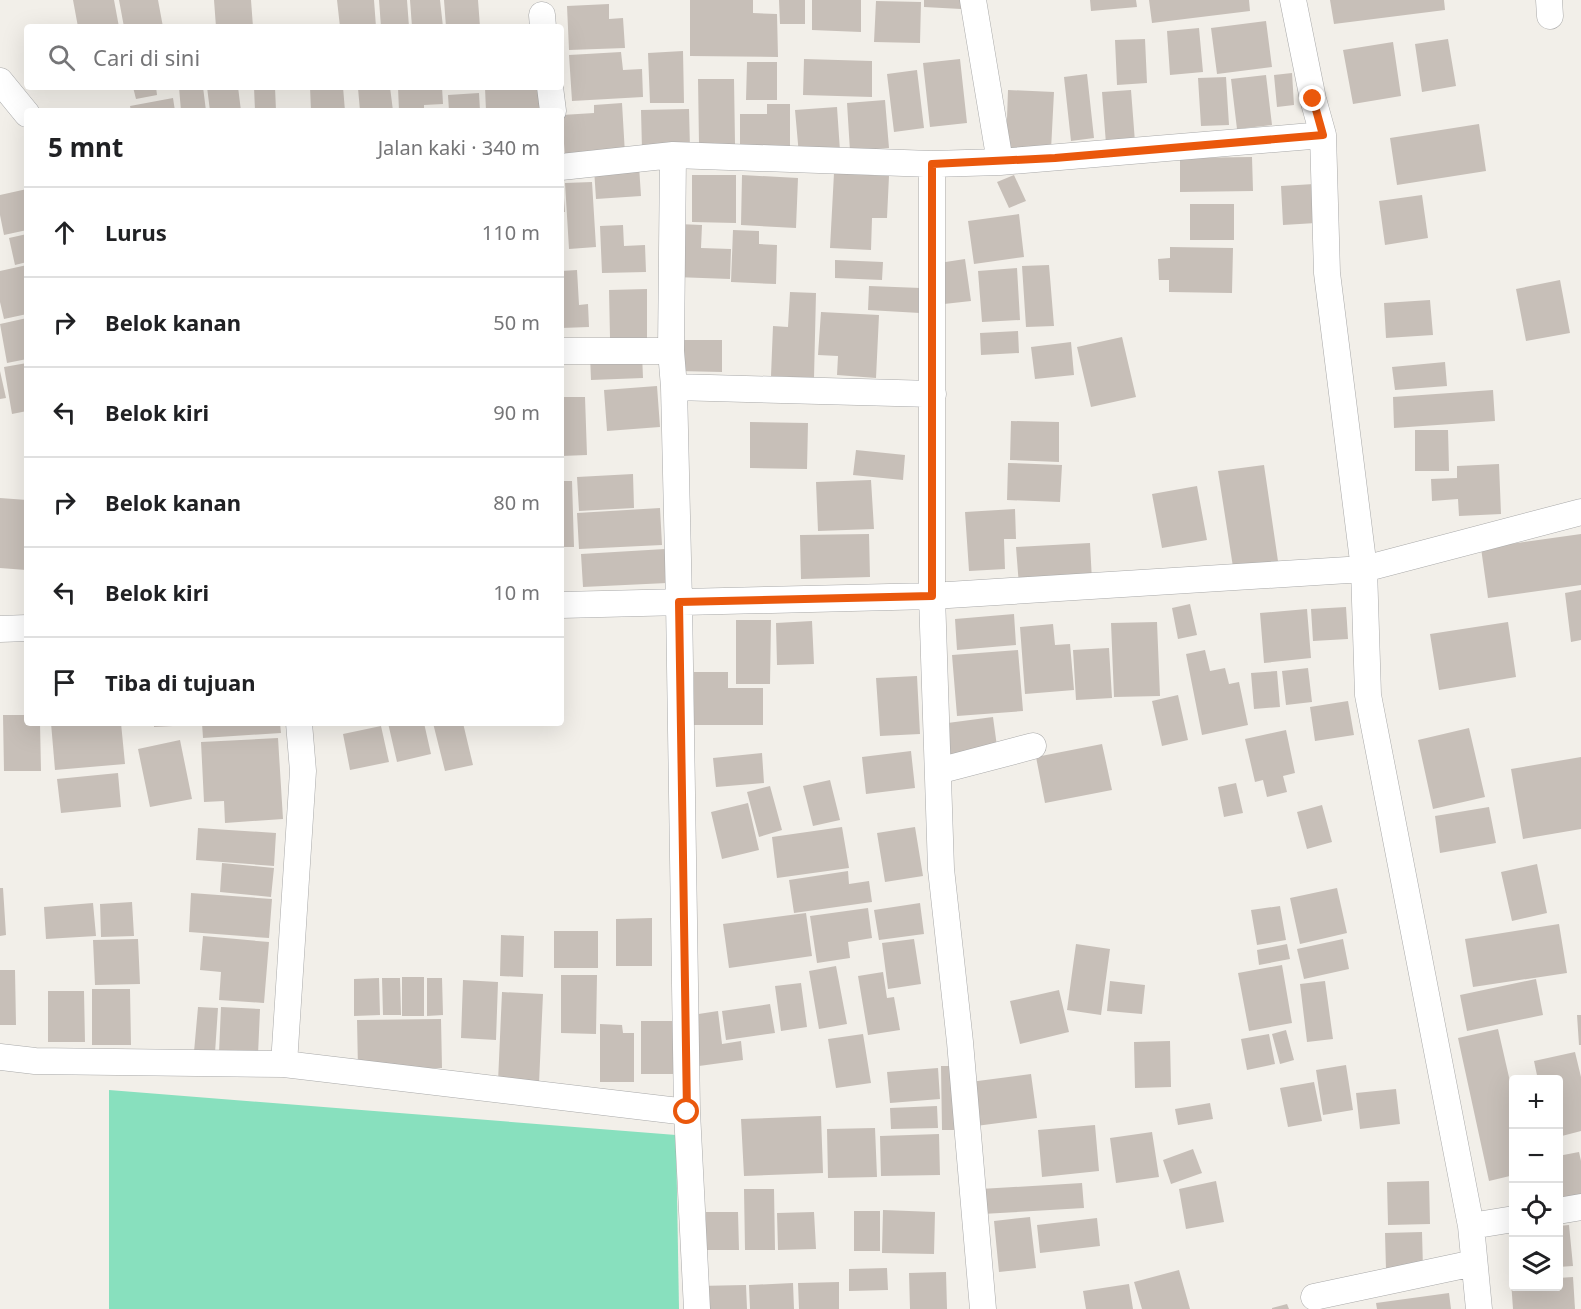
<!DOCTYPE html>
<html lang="id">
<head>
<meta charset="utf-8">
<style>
	:root { --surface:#fff; --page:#f6f6f6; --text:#202124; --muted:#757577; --line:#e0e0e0 }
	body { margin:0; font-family:"Noto Sans",sans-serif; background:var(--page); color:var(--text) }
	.controls { position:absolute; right:18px; bottom:18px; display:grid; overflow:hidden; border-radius:6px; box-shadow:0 6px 24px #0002 }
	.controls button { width:54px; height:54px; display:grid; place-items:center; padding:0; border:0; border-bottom:2px solid var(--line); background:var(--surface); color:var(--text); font:30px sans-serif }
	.stop { position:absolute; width:18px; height:18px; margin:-14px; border:4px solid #ea580c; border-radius:50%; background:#fff }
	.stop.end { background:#ea580c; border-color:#fff; box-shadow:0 2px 6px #0008 }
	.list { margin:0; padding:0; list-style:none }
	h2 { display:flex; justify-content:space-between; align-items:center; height:78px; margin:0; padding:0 24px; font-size:26px }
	h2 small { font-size:20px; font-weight:400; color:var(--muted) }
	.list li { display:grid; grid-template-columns:39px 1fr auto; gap:18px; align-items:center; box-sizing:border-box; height:90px; padding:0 24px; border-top:2px solid var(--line) }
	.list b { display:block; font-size:22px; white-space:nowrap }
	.list em { font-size:20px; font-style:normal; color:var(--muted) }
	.icon { flex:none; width:33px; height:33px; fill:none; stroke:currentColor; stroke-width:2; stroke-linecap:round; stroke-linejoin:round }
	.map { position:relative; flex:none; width:1581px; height:1309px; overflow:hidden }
	.search { position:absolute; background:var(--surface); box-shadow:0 6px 24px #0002; left:24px; top:24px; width:540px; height:66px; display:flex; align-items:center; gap:15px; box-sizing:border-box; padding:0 21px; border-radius:6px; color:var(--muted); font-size:22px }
	.panel { position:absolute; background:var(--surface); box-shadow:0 6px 24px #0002; left:24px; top:108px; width:540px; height:618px; border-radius:6px }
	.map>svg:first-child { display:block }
</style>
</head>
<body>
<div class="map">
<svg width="1581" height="1309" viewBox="0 0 1581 1309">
	<rect width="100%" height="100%" fill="#f2efe9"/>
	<path fill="#88e0be" d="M109,1090L676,1135L679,1309H109Z"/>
	<path fill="#c7bfb8" d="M73,0H114L119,27H78Z
		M119,0H158L163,27H124Z
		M214,0H251L253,27H216Z
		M337,0H374L376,27H340Z
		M379,0H407L409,27H381Z
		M410,0H440L443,27H412Z
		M444,0H478L480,27H446Z
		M690,0H753V13L777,14L778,57L690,56Z
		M779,0H805V24H780Z
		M812,0H861V32L812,30Z
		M924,0H962L961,9L924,7Z
		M1090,0H1136L1137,7L1091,11Z
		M1149,0H1249L1250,11L1152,23Z
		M1330,0H1444L1445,10L1334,24Z
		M876,1L921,2L920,43L874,42Z
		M609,4V19L623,18L625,48L569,50L567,6Z
		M1266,21L1272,67L1217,74L1211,28Z
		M1199,28L1203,72L1170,75L1167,31Z
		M1145,39L1147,83L1117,85L1115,40Z
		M1448,39L1456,86L1422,92L1415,44Z
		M1393,42L1401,96L1353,104L1343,50Z
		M683,51L684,103H650L648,53Z
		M621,52L623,70L642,69L643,97L572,101L569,55Z
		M804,59L872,61V97L803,95Z
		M960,59L967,123L930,127L923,63Z
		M747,62H777V100H746Z
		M917,70L924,128L894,132L887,74Z
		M1292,73L1294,105L1277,107L1274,75Z
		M1087,74L1094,138L1071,141L1064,77Z
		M1266,75L1272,125L1237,129L1231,79Z
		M1226,77L1229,125L1201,126L1198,78Z
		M698,79H734L735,144H699Z
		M133,87H156L157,95L136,99Z
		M179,87H203L206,111H181Z
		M207,87H238L241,111H210Z
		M254,87H275L276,111H255Z
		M310,87H343L345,111H311Z
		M390,87L393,111H360L358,88Z
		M398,87H442L443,104L424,105V111H399Z
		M541,87L542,111H486L485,88Z
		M1008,90L1054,92L1051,150L1006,148Z
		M1131,90L1135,142L1106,144L1102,92Z
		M479,93L480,111H449L448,95Z
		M173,98L175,111H131L130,106Z
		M885,100L889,148L850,151L847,103Z
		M622,103L625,154L565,158L562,115L594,113V105Z
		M767,104H790V149L740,148V114H767Z
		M837,107L840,151L799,155L795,110Z
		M689,109L690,149L642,150L641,110Z
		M1479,124L1486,171L1397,185L1390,138Z
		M1252,157L1253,191L1180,192V158Z
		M639,166L641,196L596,199L594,169Z
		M834,173L889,176L887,218H872L871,250L830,248Z
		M692,175H736V223L692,222Z
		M742,175L798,178L796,228L741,225Z
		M1014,175L1026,201L1009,208L997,182Z
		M592,182L596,247L569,249L565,183Z
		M561,183H563L565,212H561Z
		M1314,184L1316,223L1283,225L1281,186Z
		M27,189V230L4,235L0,215V195Z
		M1422,195L1428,238L1385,245L1379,201Z
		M1190,204H1234V240H1190Z
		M1019,214L1024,257L974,264L968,221Z
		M678,224L702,225L701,248L731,249L730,279L675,277Z
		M623,225L624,246L645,245L646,272L602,273L600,226Z
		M733,230L759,231V244L777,245L776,284L731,282Z
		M27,234V262L15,265L9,238Z
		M1170,247L1233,248L1232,293L1169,292V280H1159L1158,259L1170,258Z
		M965,259L971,301L944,304L939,263Z
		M835,260L883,262L882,280L835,278Z
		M27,265V314L4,319L0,302V271Z
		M1049,265L1054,326L1026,327L1022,266Z
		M1017,268L1020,320L982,322L978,271Z
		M577,270L579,305L588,304L589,327L561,328V271Z
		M1560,280L1570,333L1526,341L1516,289Z
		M869,286L921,288L920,313L868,310Z
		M647,289V338H610L609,290Z
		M790,292L816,293L814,378L771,376L773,326L788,327Z
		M1430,300L1433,335L1386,338L1384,303Z
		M821,312L879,315L876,378L837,375L838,356L818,355Z
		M27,318V359L7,363L0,324Z
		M1018,331L1019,353L981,355L980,333Z
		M1122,337L1136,397L1091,407L1077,347Z
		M678,340H722V372L678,371Z
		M1071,342L1074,375L1035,379L1031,347Z
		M642,354L643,378L591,380L590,355Z
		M1445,362L1447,386L1395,390L1392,367Z
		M27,363V411L12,414L4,367Z
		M0,371L6,398L0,399Z
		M657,386L660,427L607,431L604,390Z
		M1493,390L1495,421L1394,428L1393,397Z
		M561,397H585L587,455L561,456Z
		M1011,421L1059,422V462L1010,460Z
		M750,422L808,423L807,469L750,468Z
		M1415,430H1448L1449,471H1415Z
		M856,450L905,455L903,480L853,475Z
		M1008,463L1062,465L1060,502L1007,500Z
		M1499,464L1501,514L1459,516L1458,499L1432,501L1431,479L1457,478V466Z
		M1264,465L1278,561L1233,567L1218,471Z
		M633,474L634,508L579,511L577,477Z
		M871,480L874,529L818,531L816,482Z
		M561,481H572L574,547H561Z
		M1197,486L1207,540L1162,548L1152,494Z
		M0,498L27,500L26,570L0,568Z
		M660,508L662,545L579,549L577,513Z
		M1015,509L1016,539H1004L1005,569L969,571L965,512Z
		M869,534L870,577L801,579L800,535Z
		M1581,534V585L1488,598L1481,548Z
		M1090,543L1092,581L1019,586L1016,547Z
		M665,549L667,583L583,587L581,554Z
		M1581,590V640L1571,642L1565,593Z
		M1190,604L1197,635L1178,639L1172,608Z
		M1346,607L1348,639L1313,641L1311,609Z
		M1307,609L1311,658L1264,663L1260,613Z
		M1014,614L1016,645L957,650L955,619Z
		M736,620H771L770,684H736Z
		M812,621L814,664L777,665L776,623Z
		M1157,622L1160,696L1114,697L1111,623Z
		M1508,622L1516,677L1439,690L1430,634Z
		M1053,624L1055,645L1070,644L1074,690L1025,694L1020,627Z
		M1109,648L1112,698L1076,700L1073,650Z
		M1018,650L1023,711L957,716L952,655Z
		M1205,650L1210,671L1225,668L1229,684L1239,682L1248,725L1202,735L1186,654Z
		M1308,668L1312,702L1286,705L1282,671Z
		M1277,671L1280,707L1254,709L1251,673Z
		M694,672H728V688H763V725H694Z
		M917,676L920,734L880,736L876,678Z
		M1178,695L1188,740L1162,746L1152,701Z
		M1348,701L1354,735L1315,741L1310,707Z
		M3,715H27V723H40L41,771H4Z
		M993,717L998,754L945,761L940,724Z
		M51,723H121L125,764L55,770Z
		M154,723H192V725L154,727Z
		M202,723H280L281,733L203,738Z
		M388,723H424L431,754L397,762Z
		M433,723H463L473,765L445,771Z
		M381,726L389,762L350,770L343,734Z
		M1469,728L1485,797L1433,809L1418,740Z
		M1286,730L1295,773L1283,776L1287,792L1267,797L1263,780L1255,782L1245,739Z
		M278,738L283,819L225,823L224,801L204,802L201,742Z
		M180,740L192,799L150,807L138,749Z
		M1102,744L1112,790L1045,803L1036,757Z
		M911,751L915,788L866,794L862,757Z
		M762,753L764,783L716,787L713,758Z
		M1581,757V829L1523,839L1511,769Z
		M118,773L121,807L61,813L57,779Z
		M830,780L840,820L813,826L803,786Z
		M1236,783L1243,813L1224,817L1218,787Z
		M770,786L782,830L759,837L747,792Z
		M748,803L759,850L722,859L711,812Z
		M1322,805L1332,842L1307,849L1297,812Z
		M1489,807L1496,843L1440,853L1435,816Z
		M842,827L849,868L777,878L772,837Z
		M915,827L923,876L885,882L877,833Z
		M198,828L276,833L274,866L196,860Z
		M222,863L274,868L271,897L220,892Z
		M1537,864L1547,913L1512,921L1501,872Z
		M848,871L849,884L869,881L872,902L794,913L789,880Z
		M0,888H3L6,935L0,936Z
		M1337,888L1347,933L1300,944L1290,898Z
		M191,893L272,899L269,938L189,932Z
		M132,902L134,936L101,937L100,904Z
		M93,903L96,936L46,939L44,907Z
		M920,903L924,934L879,940L874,910Z
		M1280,906L1286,940L1257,945L1251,910Z
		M868,908L872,938L848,942L850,958L817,963L810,916Z
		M806,913L812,956L729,968L723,924Z
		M652,918V966H616V919Z
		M1559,924L1567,973L1473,987L1465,939Z
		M554,931H598V968H554Z
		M501,935L524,936L523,977L500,976Z
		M203,936L269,942L264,1003L219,1000L221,972L200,970Z
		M138,939L140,984L95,985L93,940Z
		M914,939L921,984L888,989L882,943Z
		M1343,939L1349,969L1304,979L1297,949Z
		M1076,944L1110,949L1101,1015L1067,1010Z
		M1287,944L1290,959L1259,965L1257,950Z
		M1282,965L1292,1023L1249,1031L1238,973Z
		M836,966L847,1024L819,1029L809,971Z
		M0,970H15L16,1025H0Z
		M883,972L887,998L894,997L900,1030L868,1035L858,976Z
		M561,975H597L596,1034L561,1033Z
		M402,977H424V1016H402Z
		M379,978L380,1015L354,1016V979Z
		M382,978H400L401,1015H383Z
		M427,978H442L443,1015L427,1016Z
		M1536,979L1543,1015L1467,1031L1460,995Z
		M463,980L498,982L496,1040L461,1038Z
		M1110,981L1145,985L1142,1014L1107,1011Z
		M1325,981L1333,1039L1307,1042L1300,984Z
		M801,983L807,1027L781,1031L775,986Z
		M92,989H130L131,1045H92Z
		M1059,990L1069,1032L1020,1044L1010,1001Z
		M48,991H84L85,1042H48Z
		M502,992L543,994L539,1084L498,1082Z
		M770,1004L775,1033L726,1040L722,1011Z
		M198,1007L218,1008L215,1053L194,1052Z
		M221,1007L260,1009L258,1055L219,1053Z
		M718,1011L722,1044L741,1041L743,1060L699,1066L692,1015Z
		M1577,1015H1581V1045H1579Z
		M441,1019L442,1068L358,1069L357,1020Z
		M641,1021H674V1074H641Z
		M600,1024L622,1025L623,1033H634V1082H600Z
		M1498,1029L1514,1099V1175L1489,1181L1458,1038Z
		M1286,1030L1294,1060L1280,1064L1272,1034Z
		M863,1034L871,1083L836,1088L828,1039Z
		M1269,1034L1275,1064L1247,1070L1241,1039Z
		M1170,1041L1171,1087L1135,1088L1134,1042Z
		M1575,1052L1581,1077V1131L1558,1137V1080H1538L1534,1061Z
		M1346,1065L1353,1110L1323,1115L1316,1070Z
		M941,1066H958L959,1130H942Z
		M938,1068L940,1099L890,1103L887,1072Z
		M1031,1074L1037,1118L976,1126L970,1082Z
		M1314,1082L1322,1121L1288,1127L1280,1088Z
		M1396,1089L1400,1124L1360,1129L1356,1093Z
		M1210,1103L1213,1119L1178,1125L1175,1109Z
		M937,1106L938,1128L891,1129L890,1108Z
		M821,1116L823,1173L744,1176L741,1119Z
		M1095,1125L1099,1171L1042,1177L1038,1130Z
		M875,1128L877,1177L828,1178L827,1129Z
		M1152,1132L1159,1177L1116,1183L1110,1138Z
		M939,1134L940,1175L881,1176L880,1136Z
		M1193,1149L1202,1173L1171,1184L1163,1160Z
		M1579,1152L1581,1161V1201L1558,1206V1156Z
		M1216,1181L1224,1222L1186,1229L1179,1189Z
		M1429,1181L1430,1224L1388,1225L1387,1182Z
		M1082,1183L1084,1208L982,1214L980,1189Z
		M744,1189H774L775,1250H745Z
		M883,1210L935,1212L934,1254L882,1253Z
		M854,1211H880V1251H854Z
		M706,1212H738L739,1250H706Z
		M814,1212L816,1249L778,1250L777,1213Z
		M1030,1217L1036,1268L999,1272L994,1221Z
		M1097,1218L1100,1246L1040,1253L1037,1225Z
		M1569,1225L1573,1266L1558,1267V1226Z
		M1422,1232L1423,1269L1386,1270L1385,1233Z
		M887,1268L888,1290L849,1291V1269Z
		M1179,1270L1190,1309H1142L1134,1282Z
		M946,1272L947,1309H910L909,1273Z
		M1573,1277L1575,1309H1513L1511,1281L1514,1280V1286H1558V1278Z
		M839,1282V1309H799L798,1283Z
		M793,1283L794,1309H750L749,1285Z
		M1129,1284L1133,1309H1086L1083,1291Z
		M746,1285L747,1309H699L698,1286Z
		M1449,1293L1451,1309H1377L1376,1303Z
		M1287,1304L1289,1309H1272V1308Z"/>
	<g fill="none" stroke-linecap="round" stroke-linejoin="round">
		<g stroke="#a9a9a9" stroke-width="27">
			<path id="minor" d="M973,0L1000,162
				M1293,0L1313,99L1323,135L1327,273L1364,569L1368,695L1471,1226L1479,1309
				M1549,0L1550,16
				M542,15L543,27
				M0,81L27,114
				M550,87L553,111
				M673,155L671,351L674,387L679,602L687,1112L697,1309
				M932,164V596L941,869L960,1042L983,1309
				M561,167L673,155L932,164L1000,162L1323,135
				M561,351H671
				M674,387L933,394
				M561,605L932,596L1364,569L1581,512
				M0,629L27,628
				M938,771L1033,746
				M0,1057L35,1061L284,1064L687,1112
				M284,1064L303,771L299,723
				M1558,1211L1581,1207
				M1471,1226L1514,1219
				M1314,1297L1474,1263"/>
		</g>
		<use href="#minor" stroke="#fff" stroke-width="26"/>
	</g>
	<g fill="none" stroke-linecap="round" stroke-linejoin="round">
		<path stroke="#ea580c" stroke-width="8" d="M687,1112L679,602L932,596V164L1055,158L1323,135L1313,99"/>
	</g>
</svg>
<div class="controls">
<button>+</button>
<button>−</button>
<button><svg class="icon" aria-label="locate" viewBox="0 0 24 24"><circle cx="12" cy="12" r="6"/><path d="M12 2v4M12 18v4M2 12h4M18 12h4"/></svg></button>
<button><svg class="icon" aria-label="layers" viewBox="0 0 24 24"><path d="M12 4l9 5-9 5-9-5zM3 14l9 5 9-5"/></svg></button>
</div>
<div class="stop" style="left:687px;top:1112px"></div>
<div class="stop end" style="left:1313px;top:99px"></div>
<div class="search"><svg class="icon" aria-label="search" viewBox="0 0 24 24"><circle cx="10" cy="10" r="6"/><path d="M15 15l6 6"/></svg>Cari di sini</div>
<section class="panel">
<h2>5 mnt<small>Jalan kaki · 340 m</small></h2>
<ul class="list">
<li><svg class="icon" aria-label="ahead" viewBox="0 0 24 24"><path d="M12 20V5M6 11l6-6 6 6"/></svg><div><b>Lurus</b></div><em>110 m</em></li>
<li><svg class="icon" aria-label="right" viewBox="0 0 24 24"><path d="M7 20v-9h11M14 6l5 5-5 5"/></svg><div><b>Belok kanan</b></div><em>50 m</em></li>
<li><svg class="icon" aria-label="left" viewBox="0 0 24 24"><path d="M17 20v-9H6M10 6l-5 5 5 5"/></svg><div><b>Belok kiri</b></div><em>90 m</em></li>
<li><svg class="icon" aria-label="right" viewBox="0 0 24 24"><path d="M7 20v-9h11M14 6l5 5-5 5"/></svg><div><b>Belok kanan</b></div><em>80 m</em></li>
<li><svg class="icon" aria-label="left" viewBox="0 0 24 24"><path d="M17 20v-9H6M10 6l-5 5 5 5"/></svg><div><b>Belok kiri</b></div><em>10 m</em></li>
<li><svg class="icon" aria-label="arrive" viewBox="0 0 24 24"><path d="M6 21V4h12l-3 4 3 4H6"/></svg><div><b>Tiba di tujuan</b></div></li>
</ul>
</section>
</div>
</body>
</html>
